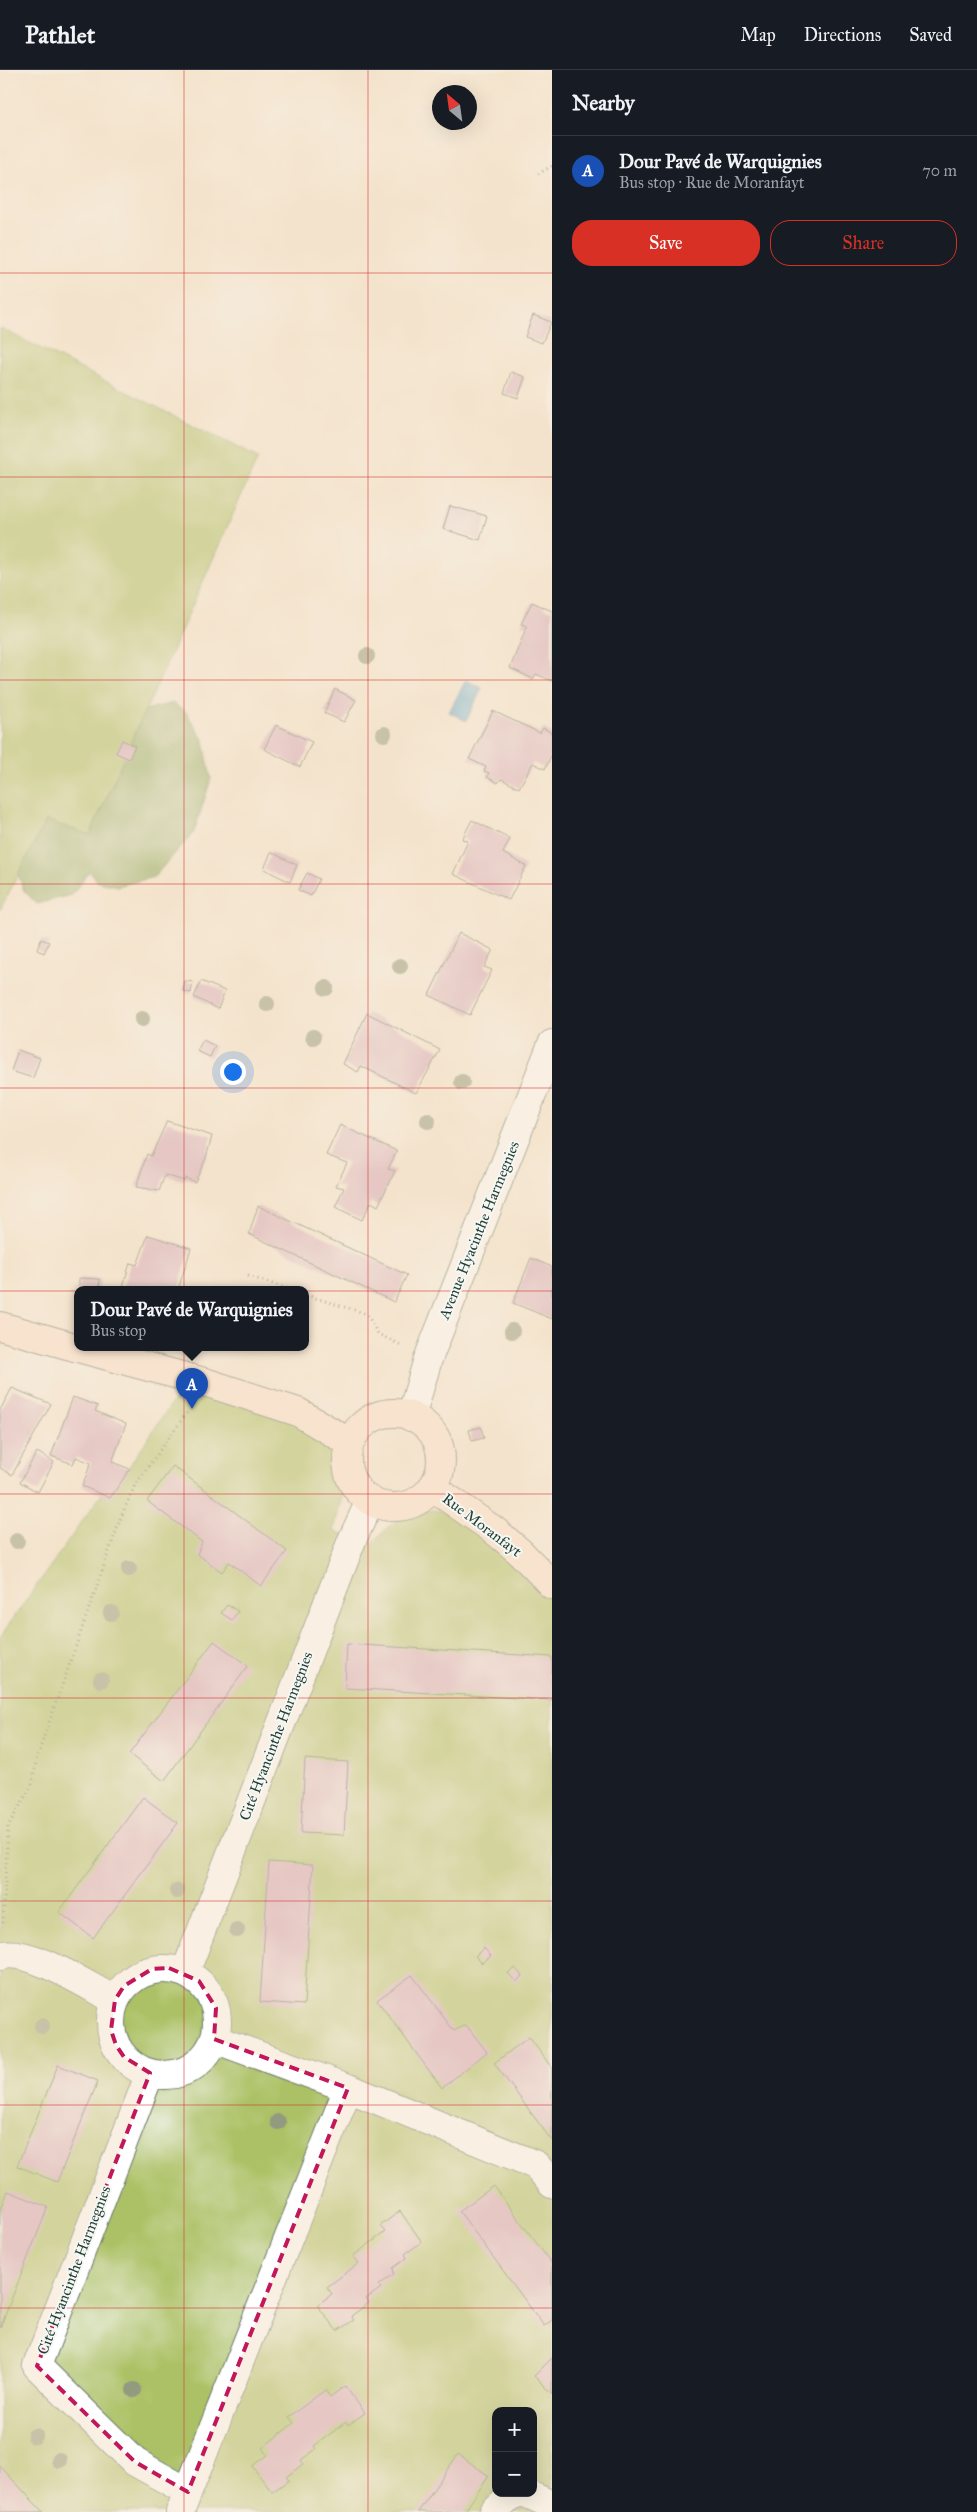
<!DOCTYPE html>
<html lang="en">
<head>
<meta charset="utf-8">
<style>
	:root { --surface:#171b24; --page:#242831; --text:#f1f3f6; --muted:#9ea1a6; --line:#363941; --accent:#d93025 }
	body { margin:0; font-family:"IM FELL Great Primer",serif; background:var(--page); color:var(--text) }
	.controls { position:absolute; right:15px; bottom:15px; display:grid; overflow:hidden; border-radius:10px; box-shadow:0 5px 20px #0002 }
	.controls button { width:45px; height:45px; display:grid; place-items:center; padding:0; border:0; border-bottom:1px solid var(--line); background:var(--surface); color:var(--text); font:25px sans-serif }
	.compass { position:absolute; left:432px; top:15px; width:45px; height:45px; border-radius:50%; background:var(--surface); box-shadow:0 5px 20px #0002; rotate:331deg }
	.you { position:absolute; left:232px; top:1001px; width:18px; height:18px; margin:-12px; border:4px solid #fff; border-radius:50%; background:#1a73e8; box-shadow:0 0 0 8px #1a73e833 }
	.badge { display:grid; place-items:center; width:32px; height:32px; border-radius:50%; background:var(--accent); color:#fff; font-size:16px; font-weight:700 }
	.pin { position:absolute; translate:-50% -41px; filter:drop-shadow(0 1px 2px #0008) }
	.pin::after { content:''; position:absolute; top:26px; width:18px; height:15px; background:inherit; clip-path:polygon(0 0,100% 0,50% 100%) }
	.popup { position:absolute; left:74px; top:1216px; width:235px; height:65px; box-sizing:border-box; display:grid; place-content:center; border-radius:10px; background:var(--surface); filter:drop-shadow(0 1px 4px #0005); font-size:16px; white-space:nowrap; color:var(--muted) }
	.popup b { font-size:19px; color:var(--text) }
	.popup::after { content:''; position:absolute; left:50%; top:100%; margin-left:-10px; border:10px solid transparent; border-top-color:var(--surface) }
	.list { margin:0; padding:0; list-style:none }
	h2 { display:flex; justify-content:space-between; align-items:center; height:65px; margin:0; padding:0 20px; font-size:21px }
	h2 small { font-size:16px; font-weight:400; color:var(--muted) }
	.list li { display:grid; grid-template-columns:32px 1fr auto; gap:15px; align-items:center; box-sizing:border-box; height:70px; padding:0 20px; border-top:1px solid var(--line) }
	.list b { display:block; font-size:19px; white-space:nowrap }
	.list p { margin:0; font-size:16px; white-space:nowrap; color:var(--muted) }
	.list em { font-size:16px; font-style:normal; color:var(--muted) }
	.actions { display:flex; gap:10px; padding:15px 20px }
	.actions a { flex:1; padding:11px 0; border:1px solid var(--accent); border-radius:20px; text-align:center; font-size:18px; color:var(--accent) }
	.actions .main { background:var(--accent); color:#fff }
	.map { position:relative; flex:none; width:552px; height:2442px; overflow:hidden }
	header { display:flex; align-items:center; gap:30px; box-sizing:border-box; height:70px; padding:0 25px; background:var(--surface); border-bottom:1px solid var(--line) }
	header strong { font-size:24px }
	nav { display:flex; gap:28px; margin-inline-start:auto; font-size:18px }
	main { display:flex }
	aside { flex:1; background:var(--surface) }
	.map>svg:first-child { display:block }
</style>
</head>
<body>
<header>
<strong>Pathlet</strong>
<nav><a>Map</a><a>Directions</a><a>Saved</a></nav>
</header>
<main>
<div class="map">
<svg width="552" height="2442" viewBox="0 0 552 2442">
	<rect width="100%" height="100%" fill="#f6f6f2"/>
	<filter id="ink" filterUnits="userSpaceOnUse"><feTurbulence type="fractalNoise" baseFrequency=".02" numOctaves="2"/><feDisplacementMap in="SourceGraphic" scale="10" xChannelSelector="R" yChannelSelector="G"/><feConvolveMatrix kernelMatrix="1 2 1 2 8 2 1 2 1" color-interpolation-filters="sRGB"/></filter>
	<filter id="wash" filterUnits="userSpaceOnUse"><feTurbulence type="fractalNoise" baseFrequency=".0096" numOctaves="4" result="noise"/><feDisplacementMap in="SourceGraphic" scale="20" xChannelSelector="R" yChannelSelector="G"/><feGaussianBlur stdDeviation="1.12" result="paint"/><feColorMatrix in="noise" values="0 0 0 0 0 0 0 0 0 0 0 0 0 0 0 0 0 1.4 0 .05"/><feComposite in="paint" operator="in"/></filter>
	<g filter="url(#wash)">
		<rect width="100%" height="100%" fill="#f4e3cc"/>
		<path fill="#acc165" stroke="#667f4c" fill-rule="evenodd" d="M0,258L258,388L90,765L46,751L0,840Z
			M189,1308L298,1342L336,1379L344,1417L334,1460L368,1478L388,1457L406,1444L434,1440L459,1445L552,1515V2442H0V1567L106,1418L114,1422L132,1392ZM496,2341H533V2423H496Z"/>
		<path fill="#89a75a" stroke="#547247" d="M172,633L186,642L204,671L211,709L194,762L154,807L118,816L98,812L89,801L72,825L37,834L24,821L18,804L46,750L90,765L145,640Z"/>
		<path fill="#57a5d0" stroke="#3b7182" d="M466,610L482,618L466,651L449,642Z"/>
		<g id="blocks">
			<path fill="#d4a5b9" d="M533,245L551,252L542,273L525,267Z
				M511,302L525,307L518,328L504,323Z
				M450,436L487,446L480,470L443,459Z
				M532,532L552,541V611L536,604L533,609L510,598L527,556L521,554Z
				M335,619L356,630L344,652L324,643Z
				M493,641L540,663L543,658L552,663V684L545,699L533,693L519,718L501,709L498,713L487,707L489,703L484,701L486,697L469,689Z
				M276,655L312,672L300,697L264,679Z
				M122,670L135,676L129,689L116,683Z
				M472,750L510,769L503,783L526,796L509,830L453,804L468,771L462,769Z
				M271,782L297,795L290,812L264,799Z
				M307,803L319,809L311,826L298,820Z
				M459,863L493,880L484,897L492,900L490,904L470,945L429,925Z
				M41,869L49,872L44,883L37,880Z
				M185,911L193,912L191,923L183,921Z
				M201,911L225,921L218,939L194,927Z
				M367,943L440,980L416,1023L361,996L358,1002L343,994Z
				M203,970L215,976L210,987L197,981Z
				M18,980L40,988L33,1008L11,1001Z
				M167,1051L212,1066L206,1088L195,1112L185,1108L184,1111L165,1105L159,1121L136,1117L147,1084L151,1086Z
				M340,1055L397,1081L388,1099L395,1101L378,1136L371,1132L362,1150L335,1137L344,1118L336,1116L347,1093L326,1085Z
				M258,1136L407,1205L394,1232L249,1164Z
				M148,1165L191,1178L178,1220H122L130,1193L137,1195Z
				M531,1188L552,1197V1249L513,1233Z
				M79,1208L100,1209L99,1220H79Z
				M12,1318L51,1334L12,1405L0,1398V1340Z
				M73,1327L98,1336L95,1341L126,1354L112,1392L130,1399L110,1428L82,1416L91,1393L76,1387L73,1394L51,1386Z
				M481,1357L484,1368L472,1371L469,1360Z
				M37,1382L54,1392L38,1422L20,1412Z
				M173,1396L287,1481L261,1516L229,1492L222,1502L197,1484L202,1472L147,1431Z
				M227,1535L238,1541L232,1550L221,1543Z
				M214,1571L248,1596L164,1711L129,1684Z
				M347,1574L552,1587V1630L345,1618Z
				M305,1689L348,1692L344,1765L301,1763Z
				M143,1727L178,1753L93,1868L59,1842Z
				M269,1792L313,1795L304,1935L260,1932Z
				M484,1878L491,1886L482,1893L475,1886Z
				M515,1898L522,1906L516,1912L508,1903Z
				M412,1905L454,1961L466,1955L487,1982L442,2018L377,1930Z
				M529,1967L552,1998V2071L494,1993Z
				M58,1995L98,2011L57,2112L17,2096Z
				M494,2116L552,2194V2250L544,2256L459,2141Z
				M8,2121L48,2137L0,2258V2142Z
				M400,2141L422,2172L405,2184L407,2188L393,2198L394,2204L379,2215L381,2218L366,2229L369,2233L351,2246L354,2250L337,2261L317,2235L332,2224L327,2217L359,2193L353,2186L385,2162L380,2156Z
				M552,2288V2324L534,2306Z
				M345,2316L365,2343L348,2355L346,2352L314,2376L316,2379L301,2390L303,2394L286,2407L289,2410L272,2422L252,2396L267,2385L262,2378L294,2353L289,2347L325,2320L330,2327Z
				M458,2384L489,2406L464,2442H418Z
				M0,2396L30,2428L43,2442H0Z"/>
		</g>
	</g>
	<g filter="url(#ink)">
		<use href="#blocks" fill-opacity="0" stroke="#6a7769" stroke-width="1"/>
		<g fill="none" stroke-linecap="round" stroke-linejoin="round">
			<g stroke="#6a7769" stroke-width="30">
				<path id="minor" d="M0,1886C27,1876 89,1917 115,1930
					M111 1952a53 53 0 1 1 106 0a53 53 0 1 1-106 0Z
					M185,1903L352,1470L370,1431
					M214,1969L348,2018L536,2095L552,2114
					M150,2003L37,2296L135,2392L188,2422L180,2442
					M188,2422L348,2018
					M525,2423L552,2435
					M494,2442L511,2426L519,2423"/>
			</g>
			<g stroke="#6a7769" stroke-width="30">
				<path id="tertiary" d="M411,1347L428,1289L552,974"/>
			</g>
			<g stroke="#6a7769" stroke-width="30">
				<path id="secondary" d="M0,1256L78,1278
					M78,1278L208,1313L298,1342L350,1373
					M347 1390a47 47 0 1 1 94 0a47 47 0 1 1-94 0Z
					M432,1417L495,1461L520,1482L552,1515"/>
			</g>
			<path stroke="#6a7769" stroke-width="3" stroke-dasharray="1 4" stroke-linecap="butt" d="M538,104L552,96
				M248,1206L292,1220
				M306,1225L367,1244L378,1264L401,1275
				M3,1853L8,1756L32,1715L37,1687L121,1447L135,1415L188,1341"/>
			<use href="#minor" stroke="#fff" stroke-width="28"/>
			<use href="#tertiary" stroke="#fff" stroke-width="28"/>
			<use href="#secondary" stroke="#fde4d1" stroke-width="28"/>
		</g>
		<g fill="#929a7f">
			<circle cx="367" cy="586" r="8"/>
			<circle cx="384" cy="664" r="8"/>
			<circle cx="400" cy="896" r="8"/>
			<circle cx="326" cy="918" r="8"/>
			<circle cx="267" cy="934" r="8"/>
			<circle cx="142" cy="949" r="8"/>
			<circle cx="313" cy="967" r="8"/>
			<circle cx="462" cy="1012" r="8"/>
			<circle cx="428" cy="1051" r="8"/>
			<circle cx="512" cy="1261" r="8"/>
			<circle cx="17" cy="1471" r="8"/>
			<circle cx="129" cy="1499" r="8"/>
			<circle cx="111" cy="1543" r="8"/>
			<circle cx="101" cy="1610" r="8"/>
			<circle cx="177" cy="1821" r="8"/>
			<circle cx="237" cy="1860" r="8"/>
			<circle cx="42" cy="1956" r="8"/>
			<circle cx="278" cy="2052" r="8"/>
			<circle cx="134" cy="2320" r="8"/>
			<circle cx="35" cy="2366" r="8"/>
			<circle cx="59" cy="2390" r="8"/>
		</g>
	</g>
	<path d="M0 0H552V2442H0ZM169,1898L199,1911L216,1938L214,1969L348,2018L188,2422L135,2392L37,2296L150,2003L124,1987L116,1975L111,1960L115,1930L124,1916L152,1899Z" fill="#f4e3cc" fill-opacity=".55" fill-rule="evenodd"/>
	<path fill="none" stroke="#c2185b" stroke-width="4" stroke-dasharray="10 6" stroke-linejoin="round" d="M169,1898L199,1911L216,1938L214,1969L348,2018L188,2422L135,2392L37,2296L150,2003L124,1987L116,1975L111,1960L115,1930L124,1916L152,1899Z"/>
	<path fill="none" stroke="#d62828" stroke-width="1" stroke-opacity="0.55" d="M184,0V2442M368,0V2442M0,203H552M0,407H552M0,610H552M0,814H552M0,1018H552M0,1221H552M0,1424H552M0,1628H552M0,1831H552M0,2035H552M0,2238H552"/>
	<g text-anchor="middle" stroke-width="4" stroke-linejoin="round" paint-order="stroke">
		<g font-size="15" fill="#1f3d34" stroke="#f6f6f2">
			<text transform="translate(479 1160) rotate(-68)" y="5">Avenue Hyacinthe Harmegnies</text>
			<text transform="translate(482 1455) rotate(37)" y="5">Rue Moranfayt</text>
			<text transform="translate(276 1666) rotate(-69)" y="5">Cité Hyancinthe Harmegnies</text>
			<text transform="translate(74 2200) rotate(-69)" y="5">Cité Hyancinthe Harmegnies</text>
		</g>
	</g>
</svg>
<div class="controls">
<button>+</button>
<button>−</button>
</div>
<svg class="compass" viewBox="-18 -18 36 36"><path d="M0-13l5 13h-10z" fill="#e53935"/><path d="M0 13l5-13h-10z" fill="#9ea1a6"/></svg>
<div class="you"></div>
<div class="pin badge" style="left:192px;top:1339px;background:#1a4fb4">A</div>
<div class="popup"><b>Dour Pavé de Warquignies</b>Bus stop</div>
</div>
<aside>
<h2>Nearby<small></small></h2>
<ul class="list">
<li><span class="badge" style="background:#1a4fb4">A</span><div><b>Dour Pavé de Warquignies</b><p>Bus stop · Rue de Moranfayt</p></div><em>70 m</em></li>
</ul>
<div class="actions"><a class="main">Save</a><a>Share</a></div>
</aside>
</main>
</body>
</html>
